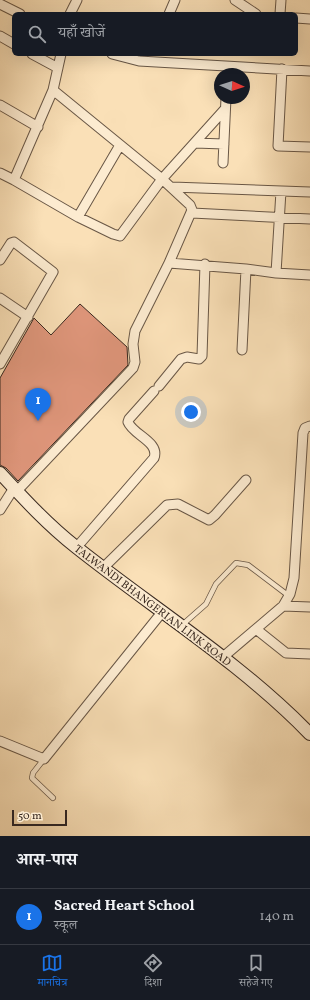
<!DOCTYPE html>
<html lang="hi">
<head>
<meta charset="utf-8">
<style>
	:root { --surface:#171b24; --page:#242831; --text:#f1f3f6; --muted:#9ea1a6; --line:#363941; --accent:#1a73e8 }
	body { margin:0; font-family:Vollkorn,"Noto Serif Devanagari",serif; background:var(--page); color:var(--text) }
	.compass { position:absolute; left:214px; top:68px; width:36px; height:36px; border-radius:50%; background:var(--surface); box-shadow:0 4px 16px #0002; rotate:93deg }
	.scale { position:absolute; left:12px; bottom:10px; width:55px; box-sizing:border-box; padding-left:4px; border:2px solid #392920; border-top:0; font-size:11px; line-height:14px; white-space:nowrap; color:#392920; -webkit-text-stroke:3px #fcebd0; paint-order:stroke }
	.you { position:absolute; left:191px; top:412px; width:14px; height:14px; margin:-10px; border:3px solid #fff; border-radius:50%; background:#1a73e8; box-shadow:0 0 0 6px #1a73e833 }
	.badge { display:grid; place-items:center; width:26px; height:26px; border-radius:50%; background:var(--accent); color:#fff; font-size:13px; font-weight:700 }
	.pin { position:absolute; translate:-50% -33px; filter:drop-shadow(0 1px 2px #0008) }
	.pin::after { content:''; position:absolute; top:21px; width:14px; height:12px; background:inherit; clip-path:polygon(0 0,100% 0,50% 100%) }
	.list { margin:0; padding:0; list-style:none }
	h2 { display:flex; justify-content:space-between; align-items:center; height:52px; margin:0; padding:0 16px; font-size:17px }
	h2 small { font-size:13px; font-weight:400; color:var(--muted) }
	.list li { display:grid; grid-template-columns:26px 1fr auto; gap:12px; align-items:center; box-sizing:border-box; height:56px; padding:0 16px; border-top:1px solid var(--line) }
	.list b { display:block; font-size:15px; white-space:nowrap }
	.list p { margin:0; font-size:13px; white-space:nowrap; color:var(--muted) }
	.list em { font-size:13px; font-style:normal; color:var(--muted) }
	.icon { flex:none; width:22px; height:22px; fill:none; stroke:currentColor; stroke-width:2; stroke-linecap:round; stroke-linejoin:round }
	.map { position:relative; flex:none; width:310px; height:836px; overflow:hidden }
	.search { position:absolute; background:var(--surface); box-shadow:0 4px 16px #0002; left:12px; right:12px; top:12px; height:44px; display:flex; align-items:center; gap:10px; box-sizing:border-box; padding:0 14px; border-radius:6px; color:var(--muted); font-size:15px }
	.sheet { height:108px; background:var(--surface) }
	nav { display:flex; justify-content:space-around; align-items:center; box-sizing:border-box; height:56px; border-top:1px solid var(--line); background:var(--surface); font-size:11px; color:var(--muted) }
	nav a { display:grid; justify-items:center; gap:2px }
	nav .on { color:var(--accent) }
	.map>svg:first-child { display:block }
</style>
</head>
<body>
<div class="map">
<svg width="310" height="836" viewBox="0 0 310 836">
	<rect width="100%" height="100%" fill="#fae0b7"/>
	<filter id="stains"><feTurbulence type="fractalNoise" baseFrequency=".005" numOctaves="4"/><feColorMatrix values="0 0 0 0 .2 0 0 0 0 .09 0 0 0 0 .02 0 0 0 .5 -.17"/></filter>
	<radialGradient id="worn" r=".72"><stop offset=".6" stop-color="#630" stop-opacity="0"/><stop offset="1" stop-color="#630" stop-opacity=".3"/></radialGradient>
	<path fill="#df967b" stroke="#392920" d="M80,304L127,347L128,365L18,481L6,468L0,465V378L34,318L51,335Z"/>
	<g fill="none" stroke-linecap="round" stroke-linejoin="round">
		<g stroke="#695746" stroke-width="6">
			<path id="lane" d="M181,626L206,604L216,584L236,563L248,565L289,596
				M44,759L33,773L32,778L53,798"/>
		</g>
		<g stroke="#695746" stroke-width="11">
			<path id="street" d="M235,0L256,14
				M0,4L20,14
				M70,14L77,0
				M169,14L175,0
				M280,14L281,0
				M296,18L310,19
				M0,36L14,44
				M32,54L58,68
				M112,54L139,61L310,71
				M282,69L278,146L310,147
				M0,105L38,127
				M195,143L224,144
				M223,163L226,98
				M0,173L14,180L53,90L61,54
				M14,180L78,217L120,145
				M172,187L310,192
				M281,191L276,273L310,275
				M192,213L310,219
				M78,217L113,234L120,236L162,179L225,109
				M0,260L11,243L14,242L53,272L0,364
				M169,263L246,269L242,350
				M246,269L276,273
				M0,298L28,317
				M159,386L181,359L187,357L199,359L202,356L205,264
				M17,491L133,368L135,362L133,344L135,331L169,263L192,210L190,205L162,179L53,90
				M0,510L14,488
				M76,548L154,458C160,442 133,435 128,422L129,419L154,391
				M104,567L167,505L178,504L209,520L215,515L246,480
				M283,606L310,607
				M256,629L286,653L310,654
				M223,657L283,606L290,594L294,578L303,433L305,428L310,426
				M0,741L44,759L163,611"/>
		</g>
		<g stroke="#392920" stroke-width="14">
			<path id="secondary" d="M0,473C24,499 48,525 76,547C154,609 240,662 310,734"/>
		</g>
		<use href="#lane" stroke="#fcebd0" stroke-width="4.5"/>
		<use href="#street" stroke="#fcebd0" stroke-width="9"/>
		<use href="#secondary" stroke="#fcebd0" stroke-width="12"/>
	</g>
	<g text-anchor="middle" stroke-width="3" stroke-linejoin="round" paint-order="stroke">
		<g font-size="11" fill="#392920" stroke="#fcebd0">
			<text transform="translate(153 605) rotate(37)" y="4">TALWANDI BHANGERIAN LINK ROAD</text>
		</g>
	</g>
	<rect width="100%" height="100%" filter="url(#stains)"/>
	<rect width="100%" height="100%" fill="url(#worn)"/>
</svg>
<svg class="compass" viewBox="-18 -18 36 36"><path d="M0-13l5 13h-10z" fill="#e53935"/><path d="M0 13l5-13h-10z" fill="#9ea1a6"/></svg>
<div class="scale">50 m</div>
<div class="you"></div>
<div class="pin badge" style="left:38px;top:421px">1</div>
<div class="search"><svg class="icon" aria-label="search" viewBox="0 0 24 24"><circle cx="10" cy="10" r="6"/><path d="M15 15l6 6"/></svg>यहाँ खोजें</div>
</div>
<section class="sheet">
<h2>आस-पास<small></small></h2>
<ul class="list">
<li><span class="badge">1</span><div><b>Sacred Heart School</b><p>स्कूल</p></div><em>140 m</em></li>
</ul>
</section>
<nav>
<a class="on"><svg class="icon" aria-label="map" viewBox="0 0 24 24"><path d="M3 6l6-2 6 2 6-2v14l-6 2-6-2-6 2zM9 4v14M15 6v14"/></svg>मानचित्र</a>
<a><svg class="icon" aria-label="directions" viewBox="0 0 24 24"><path d="M12 3l9 9-9 9-9-9zM9 14v-3h6M13 9l2 2-2 2"/></svg>दिशा</a>
<a><svg class="icon" aria-label="saved" viewBox="0 0 24 24"><path d="M7 4h10v16l-5-4-5 4z"/></svg>सहेजे गए</a>
</nav>
</body>
</html>
